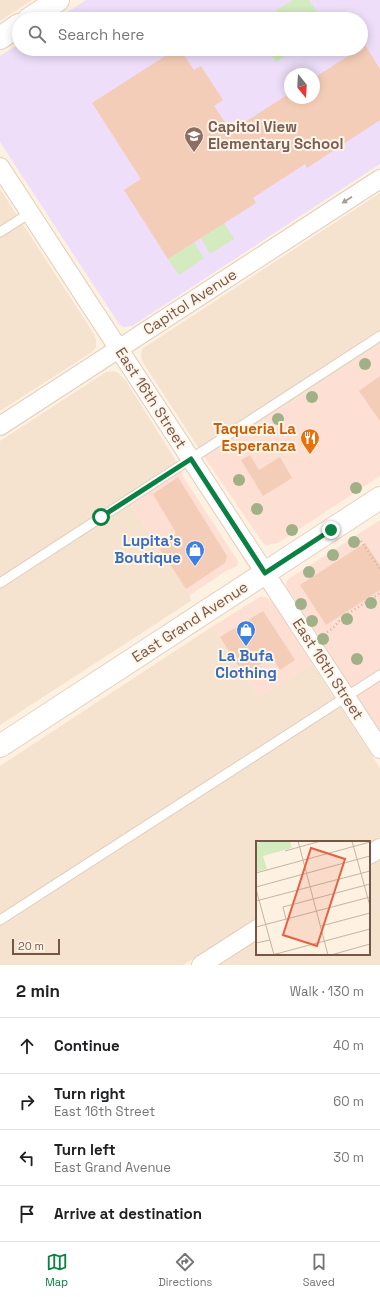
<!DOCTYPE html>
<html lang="en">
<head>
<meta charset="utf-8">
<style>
	:root { --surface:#fff; --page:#f2f2f2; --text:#202124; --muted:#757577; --line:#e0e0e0; --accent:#0b8043 }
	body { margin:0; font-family:"Space Grotesk",sans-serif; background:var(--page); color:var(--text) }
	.compass { position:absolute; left:284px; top:68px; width:36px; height:36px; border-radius:50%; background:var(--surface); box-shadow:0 2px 10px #0003; rotate:162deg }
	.scale { position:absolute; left:12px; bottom:10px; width:48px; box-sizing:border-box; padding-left:4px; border:2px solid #755647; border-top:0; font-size:11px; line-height:14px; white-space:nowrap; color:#755647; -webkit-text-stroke:3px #fff5e8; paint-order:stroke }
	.stop { position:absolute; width:12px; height:12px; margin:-9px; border:3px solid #0b8043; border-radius:50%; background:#fff }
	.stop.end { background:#0b8043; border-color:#fff; box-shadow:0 1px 4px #0008 }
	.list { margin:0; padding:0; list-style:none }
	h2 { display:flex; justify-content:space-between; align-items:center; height:52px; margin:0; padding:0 16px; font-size:17px }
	h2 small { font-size:13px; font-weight:400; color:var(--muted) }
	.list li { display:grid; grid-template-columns:26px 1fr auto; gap:12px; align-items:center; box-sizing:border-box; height:56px; padding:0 16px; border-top:1px solid var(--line) }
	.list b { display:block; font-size:15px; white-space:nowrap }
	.list p { margin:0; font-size:13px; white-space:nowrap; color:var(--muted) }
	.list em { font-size:13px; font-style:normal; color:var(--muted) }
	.icon { flex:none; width:22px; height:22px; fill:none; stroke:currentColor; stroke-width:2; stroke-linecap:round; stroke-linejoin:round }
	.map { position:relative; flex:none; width:380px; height:965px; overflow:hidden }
	.search { position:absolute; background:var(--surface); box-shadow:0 2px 10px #0003; left:12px; right:12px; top:12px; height:44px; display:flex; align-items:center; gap:10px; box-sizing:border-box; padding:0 14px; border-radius:22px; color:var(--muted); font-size:15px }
	.sheet { height:276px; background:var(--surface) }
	nav { display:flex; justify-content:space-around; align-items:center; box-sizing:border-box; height:56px; border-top:1px solid var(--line); background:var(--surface); font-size:11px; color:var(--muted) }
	nav a { display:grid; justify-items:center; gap:2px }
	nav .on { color:var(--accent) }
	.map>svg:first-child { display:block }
</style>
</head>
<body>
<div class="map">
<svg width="380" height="965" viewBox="0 0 380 965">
	<rect width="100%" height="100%" fill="#fdf1e1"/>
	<path fill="#f5e3cf" d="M0,0H32L0,21Z
		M0,189L94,334L96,340V347L92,352L0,411Z
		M380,193V345L205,458L144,364L141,358L142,349Z
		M113,371L118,373L126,381L176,461L125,496L190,595L191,601L0,725V441L106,372Z
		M213,626L258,697L312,664L380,768V837L369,844V842H257V917L183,965H0V766Z
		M380,860V965H218L257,940V954H369V867Z"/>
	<path fill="#fedfd4" d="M380,345V476L278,543L266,545L263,543L205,458Z
		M176,461L182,475L238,561L237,566L226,571L190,595L125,496Z
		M380,520V732L286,586V582L290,578Z
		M260,597H266L274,604L312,664L258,697L213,626Z"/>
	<path fill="#eedef9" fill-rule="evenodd" d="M86,0H380V164L132,326L123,327L119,324L0,142V56L19,44V49H361V19H57ZM290,74H314V98H290Z"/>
	<path fill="#d3ebbf" d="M293,0H309L322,19H263Z
		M267,49H296L276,62Z
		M224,223L234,239L210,254L201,238Z
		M194,242L204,258L179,275L168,259Z"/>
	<path fill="#f4cdb8" d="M365,45L380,69V120L307,168L305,164L253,198L256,203L168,259L124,190L141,179L92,103L176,49H180L194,70L201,66L223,100L214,106L231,131L290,93V98H314V78L359,49H361Z
		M380,376V421L359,391Z
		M250,455L259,470L280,457L292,478L263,496L241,460Z
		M178,477L227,556L225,563L186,589L157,545L176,533L153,494Z
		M365,543L380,565V590L326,625L300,585Z
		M263,611L295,660L280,670L272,657L244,675L220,637Z"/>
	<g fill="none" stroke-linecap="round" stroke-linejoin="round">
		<g stroke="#e2cdbd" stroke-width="11">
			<path id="lane" d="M0,232L30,213
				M0,583L380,336
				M0,920L380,675"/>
		</g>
		<g stroke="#e2cdbd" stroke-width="20">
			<path id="street" d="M0,167L380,749
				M0,426L380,179
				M369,855L380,848
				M201,965L257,929"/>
		</g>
		<g stroke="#e9d0bc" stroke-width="24">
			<path id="secondary" d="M29,19L58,0
				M0,38L19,25
				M0,746L380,498"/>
		</g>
		<path stroke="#d8b19b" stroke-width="2.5" stroke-dasharray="1 3" stroke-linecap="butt" d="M361,541L380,569
			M327,632L332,629L343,617L380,593"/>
		<use href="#lane" stroke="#fff" stroke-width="9"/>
		<use href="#street" stroke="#fff" stroke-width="18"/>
		<use href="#secondary" stroke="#fff" stroke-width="22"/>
	</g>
	<g fill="#a0b188">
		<circle cx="365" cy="364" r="6"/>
		<circle cx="312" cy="397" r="6"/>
		<circle cx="278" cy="419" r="6"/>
		<circle cx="239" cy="480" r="6"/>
		<circle cx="356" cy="488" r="6"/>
		<circle cx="257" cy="509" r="6"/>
		<circle cx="292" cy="530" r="6"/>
		<circle cx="354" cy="542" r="6"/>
		<circle cx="333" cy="555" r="6"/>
		<circle cx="309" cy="572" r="6"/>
		<circle cx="371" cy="603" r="6"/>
		<circle cx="301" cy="604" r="6"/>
		<circle cx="347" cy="619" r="6"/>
		<circle cx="312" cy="621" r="6"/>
		<circle cx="323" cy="639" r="6"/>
		<circle cx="357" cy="659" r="6"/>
	</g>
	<defs><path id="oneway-solid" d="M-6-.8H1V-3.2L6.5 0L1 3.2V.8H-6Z"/></defs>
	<use fill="#ac9a91" href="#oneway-solid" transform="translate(347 200) rotate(147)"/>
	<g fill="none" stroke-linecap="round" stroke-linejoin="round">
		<path stroke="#0b8043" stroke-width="5" d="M101,517L191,459L265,573L331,530"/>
	</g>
	<defs>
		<g id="school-pin" transform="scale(1)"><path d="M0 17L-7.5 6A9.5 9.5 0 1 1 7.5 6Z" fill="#8d6e63" stroke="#fff5e8"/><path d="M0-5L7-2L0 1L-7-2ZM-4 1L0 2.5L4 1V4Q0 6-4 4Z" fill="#fff"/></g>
		<g id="restaurant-pin" transform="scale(1)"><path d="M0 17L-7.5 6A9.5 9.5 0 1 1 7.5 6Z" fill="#e8710a" stroke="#fff5e8"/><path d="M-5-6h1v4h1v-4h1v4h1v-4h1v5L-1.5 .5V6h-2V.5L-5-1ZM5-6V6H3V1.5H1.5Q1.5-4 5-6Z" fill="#fff"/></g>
		<g id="shop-pin" transform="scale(1)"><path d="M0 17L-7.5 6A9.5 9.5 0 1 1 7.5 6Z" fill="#3f7fe0" stroke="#fff5e8"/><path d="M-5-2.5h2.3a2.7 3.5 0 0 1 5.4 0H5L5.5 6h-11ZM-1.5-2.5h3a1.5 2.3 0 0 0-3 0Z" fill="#fff"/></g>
	</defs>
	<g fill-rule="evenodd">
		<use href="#school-pin" x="194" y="136"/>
		<use href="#restaurant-pin" x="310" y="438"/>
		<use href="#shop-pin" x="195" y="550"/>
		<use href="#shop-pin" x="246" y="630"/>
	</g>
	<g text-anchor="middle" stroke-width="4" stroke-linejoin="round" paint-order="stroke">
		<g font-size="15" font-weight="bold" fill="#785e54" stroke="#fff5e8" text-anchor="start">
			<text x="208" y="132">Capitol View<tspan x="208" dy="17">Elementary School</tspan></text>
		</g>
		<g font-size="15" fill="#755647" stroke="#fff5e8">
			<text transform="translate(190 302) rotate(-33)" y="5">Capitol Avenue</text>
			<text transform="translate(151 398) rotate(57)" y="5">East 16th Street</text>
			<text transform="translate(190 622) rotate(-33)" y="5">East Grand Avenue</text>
			<text transform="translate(328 669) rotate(57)" y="5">East 16th Street</text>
		</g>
		<g font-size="15" font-weight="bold" fill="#c56008" stroke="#fff5e8" text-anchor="end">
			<text x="296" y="434">Taqueria La<tspan x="296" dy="17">Esperanza</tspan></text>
		</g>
		<g font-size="15" font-weight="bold" fill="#366cbe" stroke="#fff5e8" text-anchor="end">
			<text x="181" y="546">Lupita's<tspan x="181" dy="17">Boutique</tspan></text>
			<text x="246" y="661" text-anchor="middle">La Bufa<tspan x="246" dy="17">Clothing</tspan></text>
		</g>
	</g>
	<g transform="translate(256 841)">
		<rect width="114" height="114" fill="#fdf1e1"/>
		<path d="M7,0H34L36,7L7,15L11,28L0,31V3Z" fill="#d3ebbf"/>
		<path fill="none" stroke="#c7b3a3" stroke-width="1" d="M42,0L72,114M96,0L114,65M29,10L65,0M0,32L114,1M0,46L114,15M0,48L18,114M0,60L114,30M30,78L27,66L114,43M65,85L114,72M0,86L114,56M0,102L14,99M16,114L114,88M75,114L114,103"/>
		<path fill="#e76041" fill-opacity="0.15" stroke="#e76041" stroke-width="2" d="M55,7L89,18L61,105L27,94Z"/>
		<rect width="114" height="114" fill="none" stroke="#755647" stroke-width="2"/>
	</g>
</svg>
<svg class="compass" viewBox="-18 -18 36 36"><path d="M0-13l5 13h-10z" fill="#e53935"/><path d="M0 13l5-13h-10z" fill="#757577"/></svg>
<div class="scale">20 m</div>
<div class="stop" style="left:101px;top:517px"></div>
<div class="stop end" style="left:331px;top:530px"></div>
<div class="search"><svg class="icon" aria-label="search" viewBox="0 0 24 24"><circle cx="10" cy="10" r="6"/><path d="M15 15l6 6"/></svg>Search here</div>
</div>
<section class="sheet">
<h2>2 min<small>Walk · 130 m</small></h2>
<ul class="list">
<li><svg class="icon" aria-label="ahead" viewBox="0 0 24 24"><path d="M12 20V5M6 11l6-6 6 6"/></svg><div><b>Continue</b></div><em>40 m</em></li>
<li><svg class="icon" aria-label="right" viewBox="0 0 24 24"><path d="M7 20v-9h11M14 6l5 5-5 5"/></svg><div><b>Turn right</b><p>East 16th Street</p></div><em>60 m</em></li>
<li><svg class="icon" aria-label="left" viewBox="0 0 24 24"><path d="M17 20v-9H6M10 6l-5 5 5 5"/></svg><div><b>Turn left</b><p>East Grand Avenue</p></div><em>30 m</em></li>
<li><svg class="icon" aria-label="arrive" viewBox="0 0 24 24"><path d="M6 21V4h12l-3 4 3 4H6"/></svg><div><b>Arrive at destination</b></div></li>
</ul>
</section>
<nav>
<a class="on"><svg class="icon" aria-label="map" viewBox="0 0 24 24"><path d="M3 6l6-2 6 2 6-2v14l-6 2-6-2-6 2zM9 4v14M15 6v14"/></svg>Map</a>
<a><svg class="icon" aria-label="directions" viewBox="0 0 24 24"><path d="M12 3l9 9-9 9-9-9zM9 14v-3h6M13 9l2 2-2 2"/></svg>Directions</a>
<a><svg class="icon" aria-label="saved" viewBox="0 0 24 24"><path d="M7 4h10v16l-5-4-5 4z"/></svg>Saved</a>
</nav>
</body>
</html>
